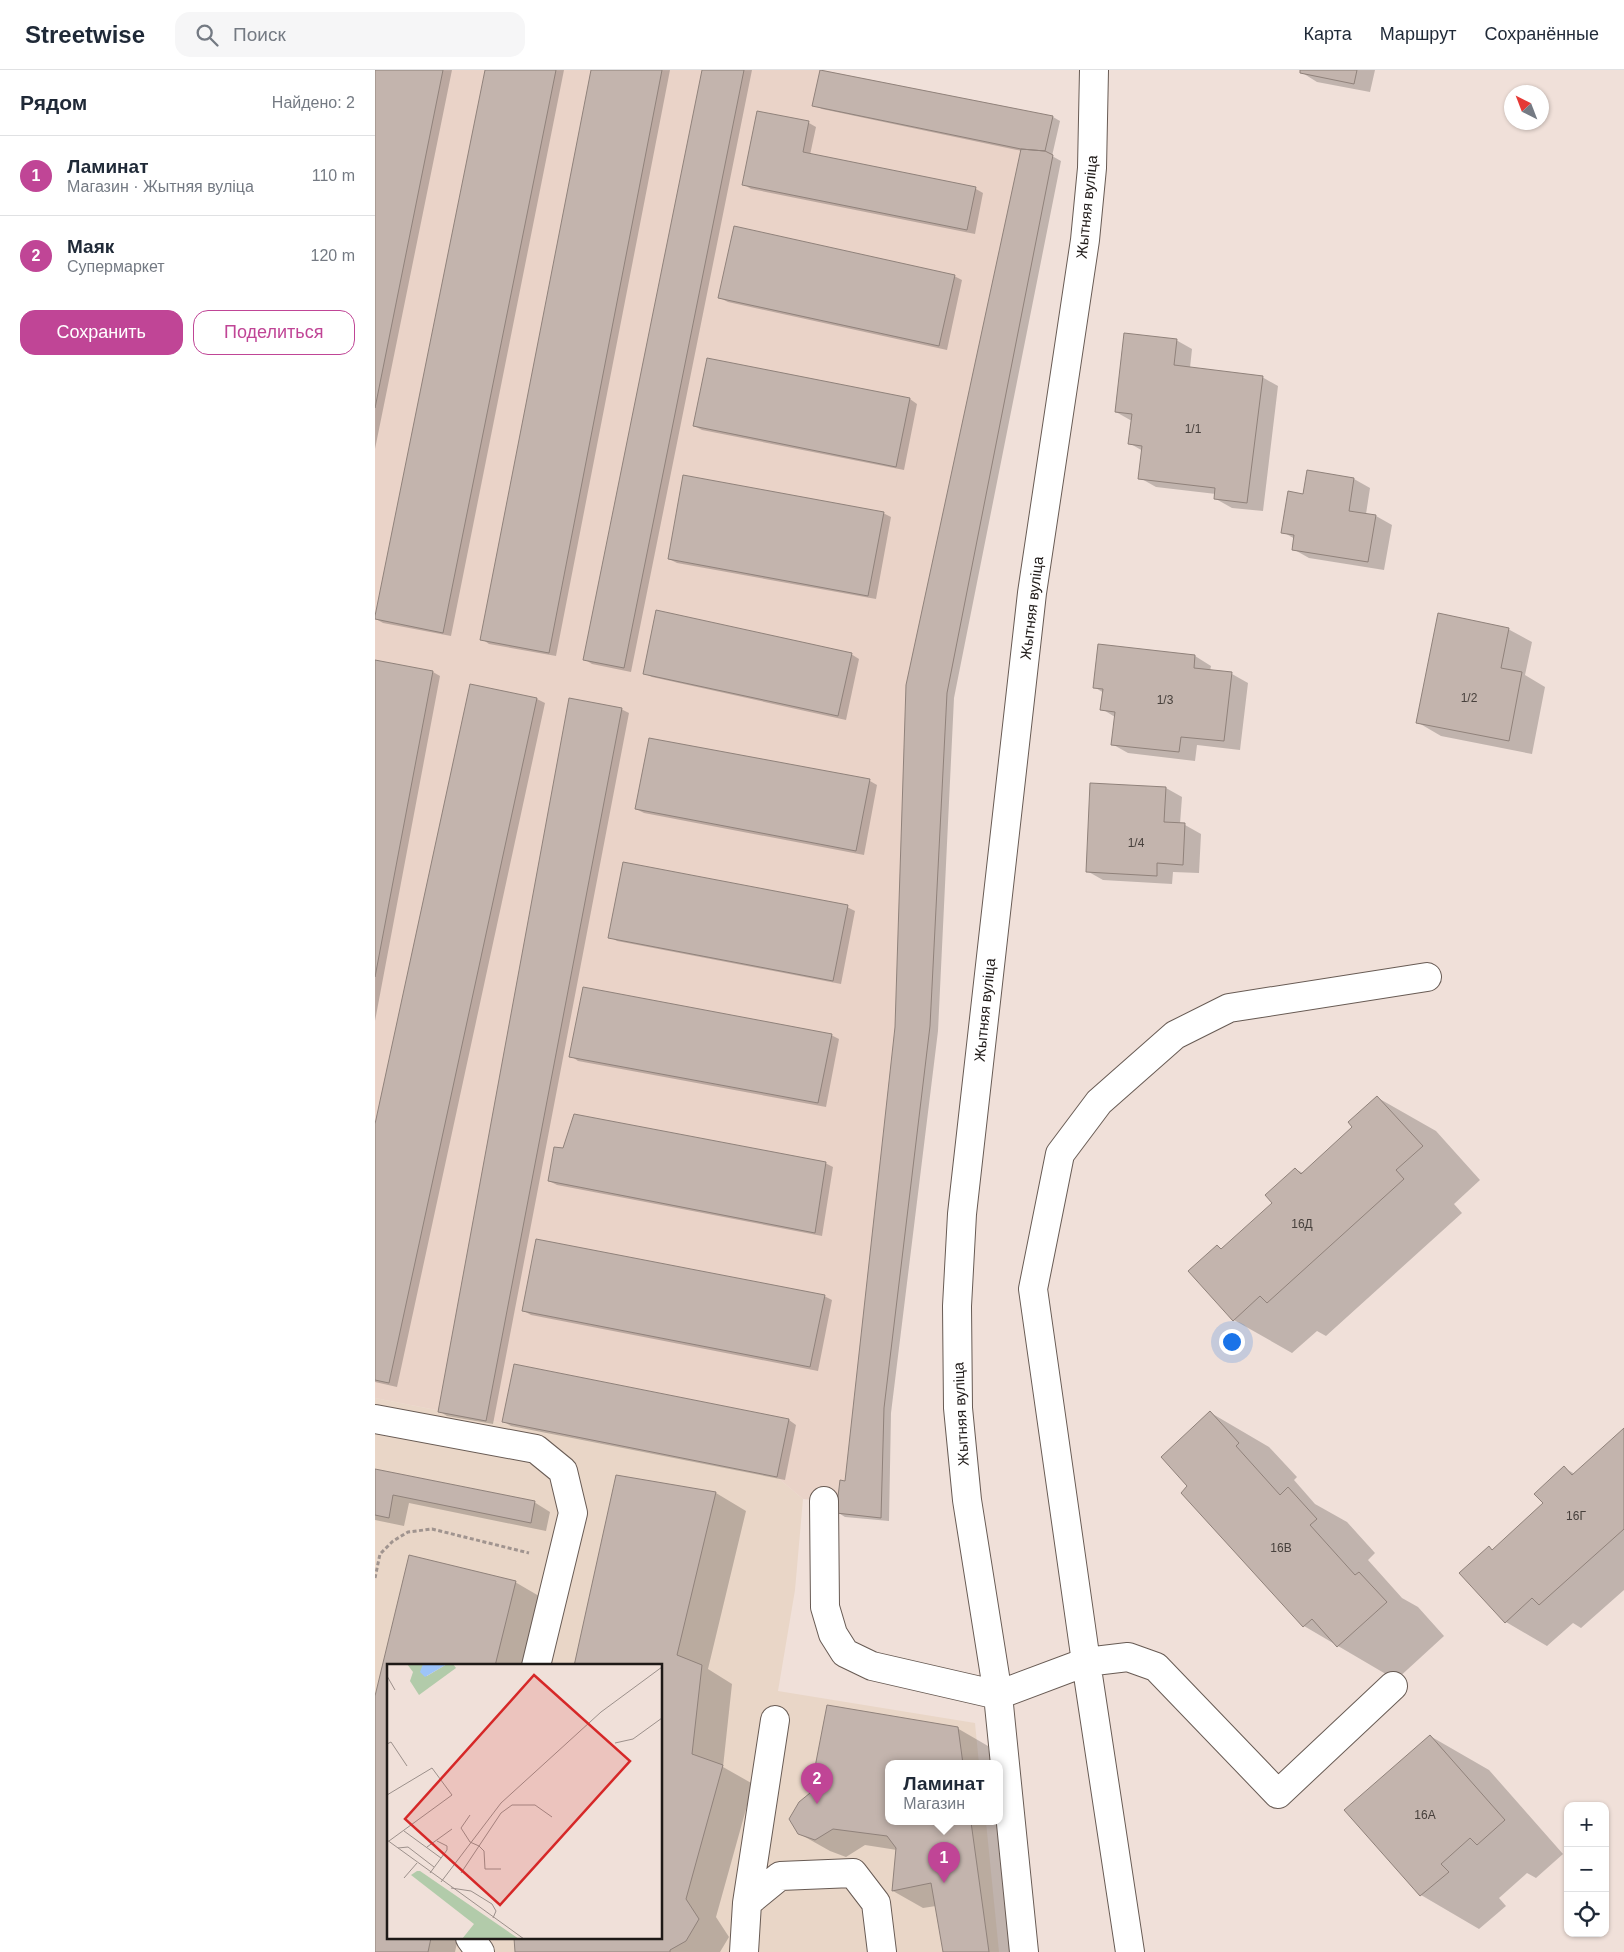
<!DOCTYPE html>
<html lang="ru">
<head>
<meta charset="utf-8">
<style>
	:root { --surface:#fff; --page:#f6f6f7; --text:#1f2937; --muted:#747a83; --line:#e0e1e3; --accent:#c04596 }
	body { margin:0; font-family:Helvetica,sans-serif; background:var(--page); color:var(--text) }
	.controls { position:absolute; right:15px; bottom:15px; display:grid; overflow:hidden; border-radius:10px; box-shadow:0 1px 4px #0004 }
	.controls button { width:45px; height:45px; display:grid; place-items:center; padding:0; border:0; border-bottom:1px solid var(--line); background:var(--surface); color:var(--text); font:25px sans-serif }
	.compass { position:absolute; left:1129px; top:15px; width:45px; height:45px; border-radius:50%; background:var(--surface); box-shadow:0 1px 4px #0004; rotate:318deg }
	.you { position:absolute; left:856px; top:1271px; width:18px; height:18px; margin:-12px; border:4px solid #fff; border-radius:50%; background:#1a73e8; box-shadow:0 0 0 8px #1a73e833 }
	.badge { display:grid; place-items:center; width:32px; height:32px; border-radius:50%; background:var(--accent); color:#fff; font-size:16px; font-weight:700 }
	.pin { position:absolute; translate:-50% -41px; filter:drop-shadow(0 1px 2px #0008) }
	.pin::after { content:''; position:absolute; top:26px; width:18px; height:15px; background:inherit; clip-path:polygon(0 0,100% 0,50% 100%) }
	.popup { position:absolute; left:510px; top:1690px; width:118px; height:65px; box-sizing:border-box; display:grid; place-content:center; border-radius:10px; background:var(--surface); filter:drop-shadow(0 1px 4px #0005); font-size:16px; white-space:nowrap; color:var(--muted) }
	.popup b { font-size:19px; color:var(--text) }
	.popup::after { content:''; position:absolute; left:50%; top:100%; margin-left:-10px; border:10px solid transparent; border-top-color:var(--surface) }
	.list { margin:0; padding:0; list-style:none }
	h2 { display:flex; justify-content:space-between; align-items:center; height:65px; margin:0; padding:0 20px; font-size:21px }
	h2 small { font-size:16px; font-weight:400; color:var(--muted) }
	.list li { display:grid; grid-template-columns:32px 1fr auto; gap:15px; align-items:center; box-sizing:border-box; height:80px; padding:0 20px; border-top:1px solid var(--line) }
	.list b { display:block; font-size:19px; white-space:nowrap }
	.list p { margin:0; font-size:16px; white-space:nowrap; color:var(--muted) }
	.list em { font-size:16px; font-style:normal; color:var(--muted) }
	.actions { display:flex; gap:10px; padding:15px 20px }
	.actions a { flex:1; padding:11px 0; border:1px solid var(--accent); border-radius:15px; text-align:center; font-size:18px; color:var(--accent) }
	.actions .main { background:var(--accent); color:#fff }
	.icon { flex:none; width:28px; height:28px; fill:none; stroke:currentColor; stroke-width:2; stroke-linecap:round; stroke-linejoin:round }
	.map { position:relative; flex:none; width:1249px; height:1882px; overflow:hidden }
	header { display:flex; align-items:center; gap:30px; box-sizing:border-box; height:70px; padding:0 25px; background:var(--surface); border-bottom:1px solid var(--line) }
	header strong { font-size:24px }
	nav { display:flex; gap:28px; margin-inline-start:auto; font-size:18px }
	.search { width:350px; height:45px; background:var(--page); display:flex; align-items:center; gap:12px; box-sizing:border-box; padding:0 18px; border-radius:15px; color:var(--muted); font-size:19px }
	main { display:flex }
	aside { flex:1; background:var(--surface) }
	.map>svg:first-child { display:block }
</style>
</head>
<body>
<header>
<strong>Streetwise</strong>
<div class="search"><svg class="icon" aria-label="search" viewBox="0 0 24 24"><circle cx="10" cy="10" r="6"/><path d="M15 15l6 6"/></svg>Поиск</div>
<nav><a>Карта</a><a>Маршрут</a><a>Сохранённые</a></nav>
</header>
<main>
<aside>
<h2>Рядом<small>Найдено: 2</small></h2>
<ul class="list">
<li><span class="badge">1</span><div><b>Ламинат</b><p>Магазин · Жытняя вуліца</p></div><em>110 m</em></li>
<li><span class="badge">2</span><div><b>Маяк</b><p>Супермаркет</p></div><em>120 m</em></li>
</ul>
<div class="actions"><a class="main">Сохранить</a><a>Поделиться</a></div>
</aside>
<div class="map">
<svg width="1249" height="1882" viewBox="0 0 1249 1882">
	<rect width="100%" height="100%" fill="#f0e0d9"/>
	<path fill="#e9d6c7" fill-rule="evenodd" d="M0,1328L402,1407L428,1429L420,1520L403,1621L600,1653L604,1694H514V1752H611L624,1882H0ZM14,1596H286V1868H14Z"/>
	<path fill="#ead3c8" d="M0,0H447L678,46L670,81L678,85L572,623L555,956L509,1338L506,1448L461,1443L449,1431L428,1429L402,1407L0,1328Z"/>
	<path fill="#0003" d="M1,0H77L0,379V7Z
		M111,0H189L76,566L8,553L1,549Z
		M217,0H295L181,586L114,574L107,569Z
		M328,0H377L256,602L217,594L209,589Z
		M927,0H1000L995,22L942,12L926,2Z
		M439,35L678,47L685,51L677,86L686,91L579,628L563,961L516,1343L514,1451L470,1447L462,1442L471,1413L522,957L647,81L447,39Z
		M434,53L441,57L435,85L601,119L608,123L600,164L376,119L368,114Z
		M579,206L587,210L572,280L353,232L345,228Z
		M801,270L817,279L815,298L887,307L903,316L888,441L857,438L841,429V424L781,417L765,408L768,381L754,373L757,351L741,342Z
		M535,329L542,334L529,400L327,360L319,356Z
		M933,402L979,409L995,418L991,444L1001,446L1017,455L1009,500L934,488L918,479L920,469L908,462L929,425Z
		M508,443L516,447L501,529L302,493L294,489Z
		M1133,559L1157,572L1150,605L1170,617L1157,684L1066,666L1042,652Z
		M476,584L484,589L471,650L277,607L269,603Z
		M820,586L836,596L835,601L857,604L873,613L865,680L822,675L820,691L753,683L737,674L740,647L727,639L729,623L719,617Z
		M0,591L58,602L65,606L0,951Z
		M96,615L162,629L170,633L22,1317L0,1312V1060Z
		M246,639L254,643L118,1354L72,1346L64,1341Z
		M275,669L495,711L502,715L489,785L269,743L261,739Z
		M791,718L807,727L805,754L810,755L826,764L824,803L798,802L797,814L728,810L712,801Z
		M472,837L480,841L466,914L242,871L235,867Z
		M456,965L464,969L451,1037L203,991L196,986Z
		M1003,1028L1061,1061L1105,1110L1079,1134L1087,1143L951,1266L942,1261L917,1283L859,1250L842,1176L847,1179L899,1133L920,1099L928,1103L979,1057Z
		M450,1093L458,1097L447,1166L182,1115L174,1111Z
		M449,1226L457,1230L443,1301L156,1245L149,1241Z
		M836,1343L894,1377L922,1407L919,1410L940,1434L972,1452L1000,1483L993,1490L1027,1528L1043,1537L1069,1566L1021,1610L929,1556L814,1416Z
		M414,1350L421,1355L410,1410L136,1356L128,1351Z
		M1249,1360V1520L1206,1558L1198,1553L1172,1576L1131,1552L1114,1478L1118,1480L1169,1433L1189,1398L1200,1404Z
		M0,1400L159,1432L175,1442L171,1461L34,1433L29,1456L0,1450Z
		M341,1423L371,1441L333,1599L357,1614L348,1697L378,1714L341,1847L354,1867L345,1882H142L286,1868V1596Z
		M35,1487L140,1512L164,1526L147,1596H14V1868H83L80,1882H0V1631Z
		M582,1658L613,1676L616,1694H514V1752H624L642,1882H570L561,1836L548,1838L518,1821L522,1780L490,1775L471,1787L455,1781L423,1763L425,1732Z
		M1055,1666L1114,1700L1188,1784L1161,1808L1152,1803L1124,1828L1131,1836L1104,1859L1046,1825L971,1740Z"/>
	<path fill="#c3b4ad" stroke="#90827b" d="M0,0H68L0,338Z
		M110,0H181L68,563L0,549V546Z
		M216,0H287L174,583L105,570Z
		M327,0H369L249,598L208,590Z
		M445,0L678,46L670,81L646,79L437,36Z
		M925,0H982L979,14L925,3Z
		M382,41L434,51L428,82L601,117L592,160L367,115Z
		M646,79L670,81L678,85L572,623L555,956L509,1338L506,1448L461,1443L465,1410L470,1411L520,957L531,615Z
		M359,156L580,205L564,276L343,228Z
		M749,263L802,269L799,295L888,306L872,433L839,429L840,418L763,409L767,376L753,374L757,344L740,342Z
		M332,288L535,328L521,397L318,356Z
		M932,400L979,408L974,441L1001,445L993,492L917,480L919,465L906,463L913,421L928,424Z
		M308,405L509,442L493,526L293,489Z
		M281,540L477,583L463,646L268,604Z
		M1063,543L1134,558L1126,598L1147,602L1134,671L1041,653Z
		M723,574L820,585L819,598L857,602L849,671L806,667L804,682L736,675L740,642L725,640L728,619L718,618Z
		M0,590L58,601L0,907Z
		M95,614L162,628L14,1313L0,1310V1054Z
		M194,628L247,638L111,1351L63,1342Z
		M274,668L495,709L481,781L260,739Z
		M715,713L791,717L789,752L810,753L808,795L782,793V806L711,802Z
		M248,792L473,835L458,911L233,868Z
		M208,917L457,964L443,1033L194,987Z
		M1002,1026L1048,1076L1021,1100L1029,1109L892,1233L885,1226L858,1251L813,1201L842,1175L846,1179L897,1133L890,1125L920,1098L926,1104L977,1057L973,1052Z
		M199,1044L451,1092L440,1163L173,1111L179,1077L188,1078Z
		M161,1169L450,1225L435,1297L147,1241Z
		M139,1294L414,1349L402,1407L127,1352Z
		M835,1341L864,1373L861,1376L905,1425L913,1417L942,1449L935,1455L980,1505L984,1502L1012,1532L962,1577L937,1549L928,1557L806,1423L812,1416L786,1387Z
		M1249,1358V1459L1164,1535L1157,1528L1130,1553L1084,1503L1114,1476L1117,1480L1168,1433L1159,1424L1189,1396L1197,1405Z
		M0,1399L160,1431L156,1453L18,1425L14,1448L0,1445Z
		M241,1405L341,1422L302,1585L327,1595L317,1684L348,1695L311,1829L324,1849L311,1871L295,1880V1882H140L139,1868H286V1596H199Z
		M34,1485L141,1511L120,1596H14V1868H56L53,1882H0V1626Z
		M452,1635L583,1657L588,1694H514V1752H596L614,1882H568L556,1813L517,1821L521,1778L512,1766L458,1759L440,1770L423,1764L414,1749L424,1732L435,1723Z
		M1055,1665L1130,1750L1102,1775L1095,1768L1066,1794L1074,1802L1045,1826L969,1740Z"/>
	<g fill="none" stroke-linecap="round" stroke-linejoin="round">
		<g stroke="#685b54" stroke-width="30">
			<path id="minor" d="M0,1349L161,1379L188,1401L198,1443L161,1596
				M449,1431L450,1537L458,1564L470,1583L497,1596L623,1625L711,1592L658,1219L685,1084L724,1032L800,965L854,938L1052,907
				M372,1833L405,1806L478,1803L501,1833L507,1882
				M95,1868L105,1882
				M369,1882L372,1833L400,1650
				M649,1882L623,1625L592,1430L583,1338L582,1236L587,1144L657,523L710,170L717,98L719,0
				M755,1882L711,1592L753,1587L781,1597L903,1724L1018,1616"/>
		</g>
		<path stroke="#a0948f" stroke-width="3" stroke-dasharray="4 2.5" stroke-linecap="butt" d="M0,1508L5,1484L18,1471L33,1462L57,1459L154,1483"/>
		<use href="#minor" stroke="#fff" stroke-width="28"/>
	</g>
	<g text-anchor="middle" stroke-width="5" stroke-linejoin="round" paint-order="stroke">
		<g font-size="12" fill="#47403c">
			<text x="818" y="363">1/1</text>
			<text x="1094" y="632">1/2</text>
			<text x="790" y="634">1/3</text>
			<text x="761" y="777">1/4</text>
			<text x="927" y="1158">16Д</text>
			<text x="1201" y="1450">16Г</text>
			<text x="906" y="1482">16В</text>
			<text x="1050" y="1749">16А</text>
		</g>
		<g font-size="15" fill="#1e1917" stroke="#fff">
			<text transform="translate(712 137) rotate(-84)" y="5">Жытняя вуліца</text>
			<text transform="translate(657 538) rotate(-83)" y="5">Жытняя вуліца</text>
			<text transform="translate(610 940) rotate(-84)" y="5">Жытняя вуліца</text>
			<text transform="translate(586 1344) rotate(-93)" y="5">Жытняя вуліца</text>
		</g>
	</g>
	<g transform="translate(12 1594)">
		<rect width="275" height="275" fill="#f0e0d9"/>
		<path d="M20,0H36L40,12L60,0H66L69,4L32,31L23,17L26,8ZM30,207H33L132,275H75L87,260L24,211Z" fill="#b2cbaa"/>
		<path d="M36,0H60L38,13L33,8Z" fill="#9dc4f9"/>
		<path fill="none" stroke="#9c908b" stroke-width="1" d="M0,12L8,26M228,79L246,75L275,54M0,80L4,78L20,102M0,131L45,104L65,131L2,177M83,151L74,164L83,178L92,182L114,149L125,141H148L165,153M17,167L54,194M0,176L137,275M40,183L65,165M11,184L21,183L47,203M43,209L60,186V182L50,177M74,209L92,182L97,187L98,205H114M17,214L30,199M54,218L114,139L214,48L275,3M64,224L84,227L105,240L109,247L106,254"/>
		<path fill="#d62828" fill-opacity="0.15" stroke="#d62828" stroke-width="2.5" d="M147,11L243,97L113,241L18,155Z"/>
		<rect width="275" height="275" fill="none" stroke="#1e1917" stroke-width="2.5"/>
	</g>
</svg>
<div class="controls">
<button>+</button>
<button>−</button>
<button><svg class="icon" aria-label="locate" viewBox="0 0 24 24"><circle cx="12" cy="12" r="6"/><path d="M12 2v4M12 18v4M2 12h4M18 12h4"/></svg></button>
</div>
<svg class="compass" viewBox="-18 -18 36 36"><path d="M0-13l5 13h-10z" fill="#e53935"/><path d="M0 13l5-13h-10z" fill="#747a83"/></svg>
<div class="you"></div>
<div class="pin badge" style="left:569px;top:1813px">1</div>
<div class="popup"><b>Ламинат</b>Магазин</div>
<div class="pin badge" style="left:442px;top:1734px">2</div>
</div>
</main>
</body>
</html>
